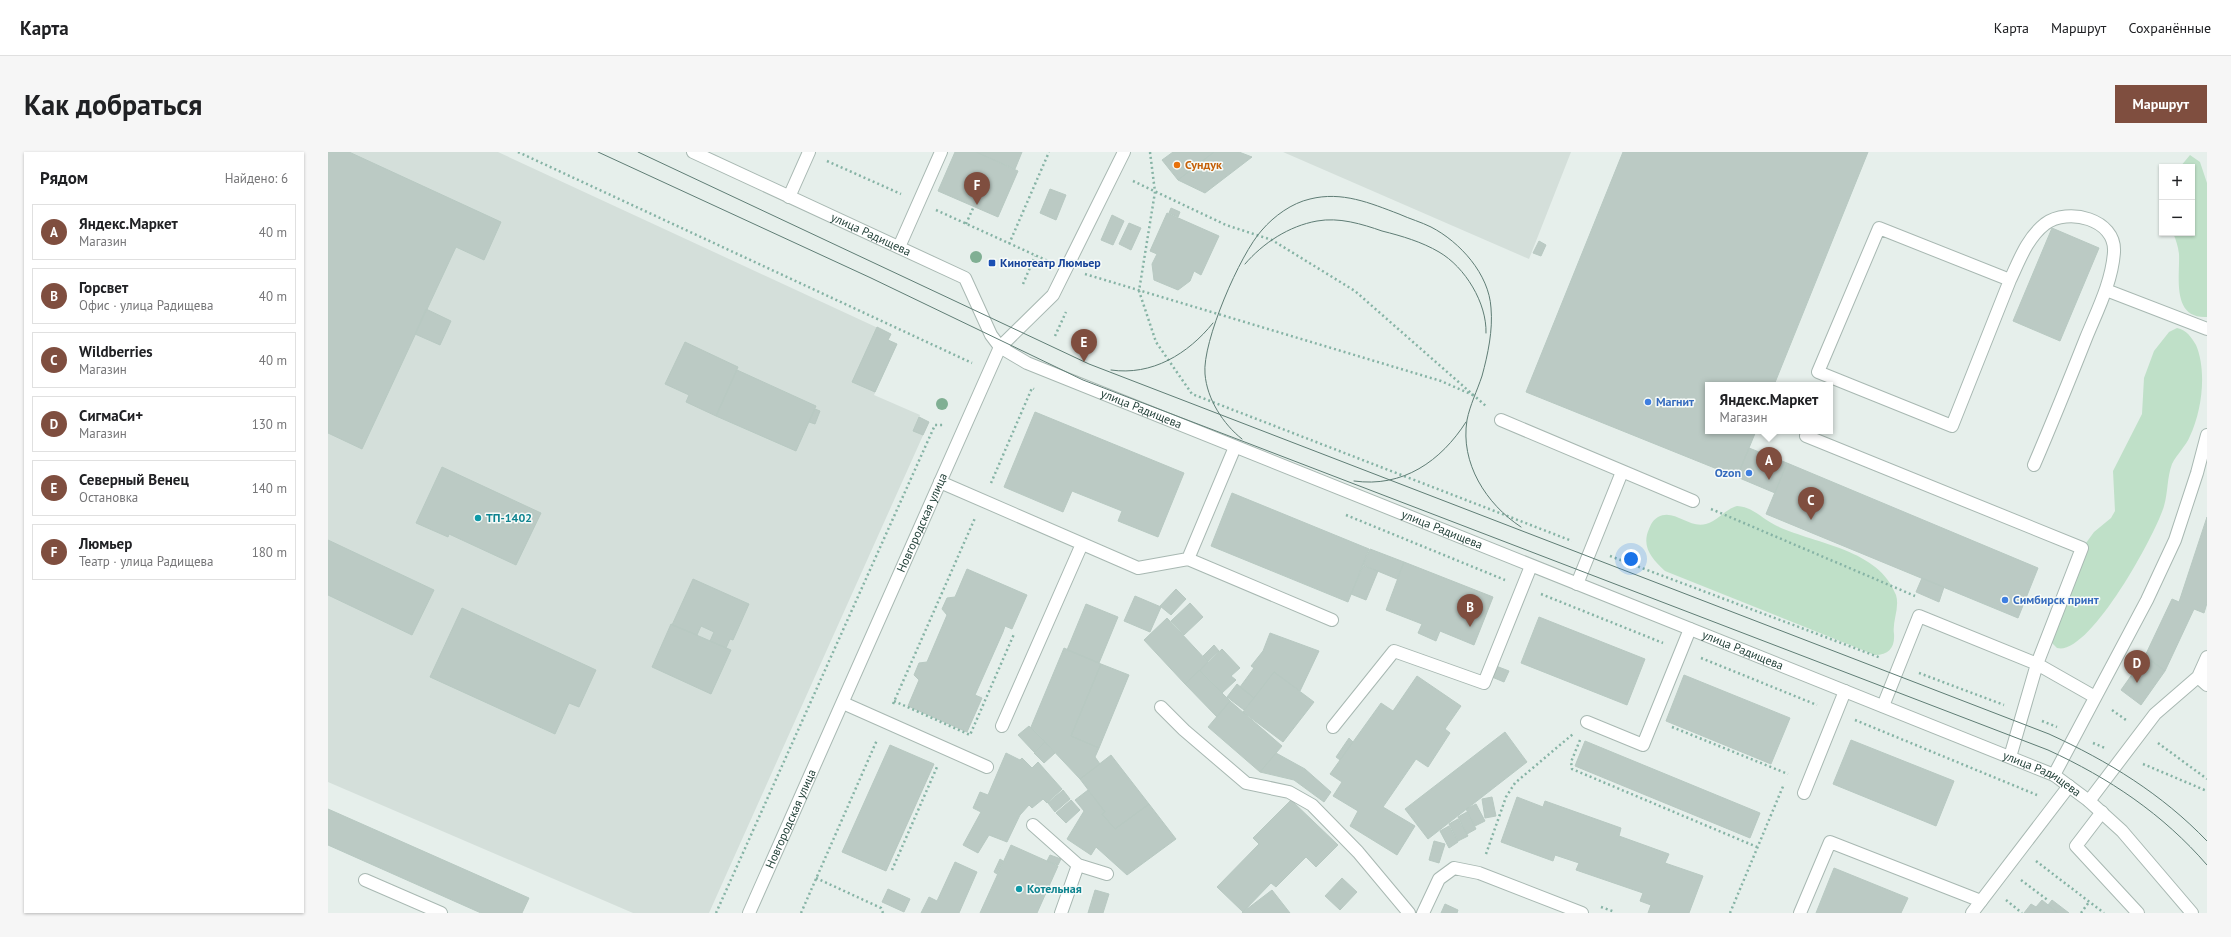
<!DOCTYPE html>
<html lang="ru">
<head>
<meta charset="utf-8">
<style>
	:root { --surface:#fff; --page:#f6f6f6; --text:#202124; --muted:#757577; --line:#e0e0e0; --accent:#7f4e3f }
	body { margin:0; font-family:"PT Sans",sans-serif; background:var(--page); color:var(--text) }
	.controls { position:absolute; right:12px; top:12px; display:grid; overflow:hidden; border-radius:0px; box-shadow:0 1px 3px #0004 }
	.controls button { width:36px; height:36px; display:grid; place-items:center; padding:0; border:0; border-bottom:1px solid var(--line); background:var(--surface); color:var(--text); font:20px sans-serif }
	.you { position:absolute; left:1303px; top:407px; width:14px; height:14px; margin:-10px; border:3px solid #fff; border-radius:50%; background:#1a73e8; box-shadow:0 0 0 6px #1a73e833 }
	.badge { display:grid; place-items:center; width:26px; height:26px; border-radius:50%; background:var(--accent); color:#fff; font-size:13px; font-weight:700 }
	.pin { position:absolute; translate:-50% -33px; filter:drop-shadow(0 1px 2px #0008) }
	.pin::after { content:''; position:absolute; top:21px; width:14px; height:12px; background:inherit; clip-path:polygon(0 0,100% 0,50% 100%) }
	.popup { position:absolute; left:1377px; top:230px; width:128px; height:52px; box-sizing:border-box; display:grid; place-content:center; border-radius:0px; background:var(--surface); filter:drop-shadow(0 1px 3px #0005); font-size:13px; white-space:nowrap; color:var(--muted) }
	.popup b { font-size:15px; color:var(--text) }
	.popup::after { content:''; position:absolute; left:50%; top:100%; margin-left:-8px; border:8px solid transparent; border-top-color:var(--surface) }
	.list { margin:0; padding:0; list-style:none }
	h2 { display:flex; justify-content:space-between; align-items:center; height:52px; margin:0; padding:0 16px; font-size:17px }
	h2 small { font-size:13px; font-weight:400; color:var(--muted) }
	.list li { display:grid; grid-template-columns:26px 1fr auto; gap:12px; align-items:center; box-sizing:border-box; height:56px; margin:0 8px 8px; padding:0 8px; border:1px solid var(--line); border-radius:0px }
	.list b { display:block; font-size:15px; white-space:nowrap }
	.list p { margin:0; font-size:13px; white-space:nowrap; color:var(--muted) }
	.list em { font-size:13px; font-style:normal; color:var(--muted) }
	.map { position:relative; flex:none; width:1879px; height:761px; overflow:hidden; border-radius:0px }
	header { display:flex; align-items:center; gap:24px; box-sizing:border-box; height:56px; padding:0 20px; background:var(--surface); border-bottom:1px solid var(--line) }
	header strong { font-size:19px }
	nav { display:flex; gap:22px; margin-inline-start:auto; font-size:14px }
	.intro { display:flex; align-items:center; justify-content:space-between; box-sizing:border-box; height:96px; padding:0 24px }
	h1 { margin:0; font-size:28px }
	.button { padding:10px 18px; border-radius:0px; background:var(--accent); color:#fff; font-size:14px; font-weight:700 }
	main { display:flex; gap:24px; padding:0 24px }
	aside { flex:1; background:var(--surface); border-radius:0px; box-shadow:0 1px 3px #0004 }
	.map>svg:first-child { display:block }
</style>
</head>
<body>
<header>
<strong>Карта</strong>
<nav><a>Карта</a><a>Маршрут</a><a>Сохранённые</a></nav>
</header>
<div class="intro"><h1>Как добраться</h1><a class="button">Маршрут</a></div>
<main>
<aside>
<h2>Рядом<small>Найдено: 6</small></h2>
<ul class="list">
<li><span class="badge">A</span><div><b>Яндекс.Маркет</b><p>Магазин</p></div><em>40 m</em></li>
<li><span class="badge">B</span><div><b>Горсвет</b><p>Офис · улица Радищева</p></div><em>40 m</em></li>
<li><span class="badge">C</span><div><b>Wildberries</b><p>Магазин</p></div><em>40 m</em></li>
<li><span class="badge">D</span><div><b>СигмаСи+</b><p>Магазин</p></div><em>130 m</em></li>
<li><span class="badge">E</span><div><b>Северный Венец</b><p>Остановка</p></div><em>140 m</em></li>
<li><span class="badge">F</span><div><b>Люмьер</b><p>Театр · улица Радищева</p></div><em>180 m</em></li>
</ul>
</aside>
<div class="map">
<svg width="1879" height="761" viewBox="0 0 1879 761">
	<rect width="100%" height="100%" fill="#e6efeb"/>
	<path fill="#d4dfda" d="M0,0H170L563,182L560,188L569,192L546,243L592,263L591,265L601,270L381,761H305L0,630Z
		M955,0H1243L1201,107Z"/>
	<path fill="#bfe0c8" d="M1862,3L1872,10L1879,31V165C1843,167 1852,124 1851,102C1850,94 1848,88 1845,81H1864V15H1852Z
		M1849,176C1859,178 1863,185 1868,193C1879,219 1874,258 1862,284C1858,294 1849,302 1844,312C1839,325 1840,341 1836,354C1828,382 1761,505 1729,496L1724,491L1725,480L1758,391L1766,380L1783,366L1787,359L1785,319L1814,262L1816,226L1826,199L1841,180Z
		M1409,354C1425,355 1433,366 1447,373C1485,392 1551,396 1568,443C1572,456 1564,469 1566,482C1567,495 1561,503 1547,503L1337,419C1324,407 1313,395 1321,377C1323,372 1325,368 1330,365C1346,356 1361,377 1378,372C1390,369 1397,357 1409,354Z"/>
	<path fill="#bbcac4" stroke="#b8c9c2" d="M0,0H21L173,70L156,108L128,95L34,297L0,281Z
		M627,0H648L690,19L670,65L610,39Z
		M648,0H694L687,17Z
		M845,0H886L850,28L834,8Z
		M886,0H911L924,5L877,41L850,28Z
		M1295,0H1540L1446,233H1380V279H1428L1409,325L1198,240Z
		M722,37L738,43L728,68L712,61Z
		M843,56L852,60L850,65L841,61Z
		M839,61L891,84L873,123L866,119L862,129L850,138L826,128L824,112L829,102L822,99Z
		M784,63L796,69L785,93L773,88Z
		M801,71L813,76L803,98L791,92Z
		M1724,76L1771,96L1732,189L1685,169Z
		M1211,89L1218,93L1213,104L1205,101Z
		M98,157L123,169L112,193L87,182Z
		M549,175L563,182L560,188L569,192L547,240L524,230Z
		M357,190L410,215L388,264L358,250L361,243L337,232Z
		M409,218L488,254L468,299L388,264Z
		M487,257L492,259L487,272L481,270Z
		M707,260L856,321L830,385L790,369L794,359L744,339L735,360L676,335Z
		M591,265L601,270L595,283L585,279Z
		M1421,296L1459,311L1447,341L1409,325Z
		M1459,311L1710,416L1690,466L1438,362Z
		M114,315L213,361L188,413L121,382L120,385L88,371Z
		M904,341L1041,397L1020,450L883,394Z
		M1879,365V451L1876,461L1866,457L1837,519L1817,504L1844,447L1851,450Z
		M0,388L106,438L84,483L0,443Z
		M1042,397L1076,410L1069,427L1035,413Z
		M1076,410L1165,445L1146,493L1112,479L1108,489L1090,481L1094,472L1058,458Z
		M1035,414L1050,419L1038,448L1023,442Z
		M639,417L699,443L684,477L677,474L675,480L647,543L654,546L639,580L580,554L591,528L586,523L591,511L599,510L619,463L614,457L619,446L627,445Z
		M1594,426L1616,435L1611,450L1588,440Z
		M365,427L421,452L405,488L402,487L398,496L382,489L386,480L373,474L369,483L344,473Z
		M848,437L858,447L843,463L832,454Z
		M807,444L833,455L822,480L796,469Z
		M862,451L875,465L856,483L843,469Z
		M758,452L790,465L771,511L739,498Z
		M134,456L268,518L251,555L241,551L227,582L102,525Z
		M1211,465L1317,507L1299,553L1193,511Z
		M839,466L880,510L857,532L816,488Z
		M343,472L403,498L383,542L324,515Z
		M942,481L991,499L972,539L946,520L926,546L912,535L926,516L923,514L935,499Z
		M886,493L891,499L880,509L875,504Z
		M736,496L773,512L743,584L771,596L767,605L772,612L752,627L703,575Z
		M894,497L912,516L903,524L908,528L894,541L872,518Z
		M1817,504L1837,519L1813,553L1793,538Z
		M773,512L801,523L771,596L743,584Z
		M1168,514L1181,519L1176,530L1164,525Z
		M871,518L902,549L889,565L857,532Z
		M946,520L986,550L955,590L915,560Z
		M1356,523L1462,566L1443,612L1338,569Z
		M1089,524L1133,554L1117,577L1122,581L1100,615L1088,607L1055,655L1087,674L1069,703L1022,674L1030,659L1005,644L1014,630L1002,622L1053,551L1065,559Z
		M909,532L926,546L916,558L899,545Z
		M902,549L954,594L932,620L880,575Z
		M701,574L717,590L706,600L690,583Z
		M1177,580L1199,610L1100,687L1077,657Z
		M1021,586L1025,590L1012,608L1008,605Z
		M1523,588L1626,629L1608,674L1505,632Z
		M1257,589L1432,661L1422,686L1247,614Z
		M717,590L727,601L716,611L706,601Z
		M562,593L606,612L558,719L514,700Z
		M678,601L692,608L694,606L704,616L710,610L734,637L719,651L715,647L704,656L701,653L692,663L679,690L661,683L650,701L635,693L653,660L645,656L652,640L660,643Z
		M948,601L977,617L1003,640L996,650L966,628L932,620Z
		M783,603L821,652L787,677L774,662L777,660L752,627Z
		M735,638L742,647L727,660L720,651Z
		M760,638L777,660L774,662L787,677L821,652L848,687L799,723L768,695L763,703L739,687L756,659L747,648Z
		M1164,645L1168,664L1157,666L1154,647Z
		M1189,645L1215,655L1217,649L1293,676L1291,684L1341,702L1337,711L1375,724L1361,761H1320L1323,753L1312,749L1315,741L1248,718L1251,711L1227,703L1225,709L1173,690Z
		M743,648L752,658L738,671L728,661Z
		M963,648L1010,693L988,715L978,705L948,735L943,731L915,760L889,735L931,692L925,686Z
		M1148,652L1157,669L1147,674L1138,657Z
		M0,657L201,746L194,761H153L0,693Z
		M1139,660L1148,677L1139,682L1130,665Z
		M1130,667L1140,684L1130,689L1121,672Z
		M1121,674L1130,690L1121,696L1112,679Z
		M1106,689L1117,692L1111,711L1101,708Z
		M683,693L730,714L709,761H652Z
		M722,703L733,707L730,713L719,709Z
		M672,707L675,709L669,722L666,720Z
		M627,710L649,720L631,761H593L601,745L609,749Z
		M1506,716L1580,746L1573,761H1488Z
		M1014,726L1029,740L1012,758L997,744Z
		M560,737L582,747L576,760L554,750Z
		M767,738L781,742L775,761H760Z
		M944,738L962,761H914L915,760Z
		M1714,748L1730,761H1696L1703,752L1708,755Z
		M1724,748L1741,761H1730L1720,753Z
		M1117,752L1130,758L1129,761H1113Z"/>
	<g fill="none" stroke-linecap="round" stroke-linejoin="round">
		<g stroke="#a8b8b2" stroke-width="14">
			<path id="service" d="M461,45L481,0
				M571,95L613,0
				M1682,128L1624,274L1490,220L1551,76L1682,128C1691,109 1699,86 1717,72C1740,55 1788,67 1786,100C1784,130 1769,159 1758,186C1741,229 1724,271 1706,313
				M1778,138L1879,177
				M1173,268L1365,349
				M1478,284L1754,396L1709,512L1767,545
				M907,295L860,407L1004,468
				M612,330L810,416L860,407
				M1249,432L1294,320
				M1879,505L1870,525L1879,533
				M515,551L659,615
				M1555,554L1591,464L1709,512L1682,605
				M833,555L856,578L918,631L961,640L984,653L1030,700L1081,761
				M1259,570L1315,593L1362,477
				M674,574L754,392
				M1005,575L1066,499L1156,531L1203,414
				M1726,623L1819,448L1847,388L1869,321L1879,283
				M1476,641L1517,539
				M1761,649L1827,562L1879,517
				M1774,660L1748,694L1810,761
				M705,673L750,713L733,761
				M750,713L779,722
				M37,728L113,761
				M1095,761L1111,727L1126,716L1151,721L1254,761
				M1472,761L1502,690L1653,749"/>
		</g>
		<g stroke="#a8b8b2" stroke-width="14">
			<g id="minor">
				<path id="s1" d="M421,761L672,195L725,143L796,0"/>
				<path d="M1644,761L1741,634"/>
			</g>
		</g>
		<g stroke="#a8b8b2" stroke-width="14">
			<g id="tertiary">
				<path id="s2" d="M365,0L637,126L663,183L672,195L699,211L1726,623L1761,649L1794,679L1864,761"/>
			</g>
		</g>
		<path stroke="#86b3a5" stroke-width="2.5" stroke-dasharray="2 3" stroke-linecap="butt" d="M190,0L644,211
			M822,0L827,40L811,139L828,190L864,242L1244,389
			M499,9L573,42
			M805,29L898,73L944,88L1027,139L1159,255
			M608,58L720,109
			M638,72L646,54
			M681,92L721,0
			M757,122L1113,229L1147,244
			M695,132L707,104
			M727,184L738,160
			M663,331L704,236L706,237
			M1383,357L1587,444
			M1018,363L1177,428
			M1282,404L1553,506
			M1213,442L1335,491
			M1373,506L1489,553
			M1591,521L1676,553
			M566,549L642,583L686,482
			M565,552L647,366
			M1784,558L1798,568
			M1527,568L1709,643
			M1714,569L1729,575
			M1344,575L1460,622
			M1252,588L1243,610L1244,617L1429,695
			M1765,591L1777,596
			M1830,591L1879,627
			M1815,612L1879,639
			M1158,702L1178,645L1187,631L1245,582
			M1708,709L1776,761
			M564,718L609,615
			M488,726L553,756L555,761
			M1693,728L1721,749
			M1678,748L1694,761
			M1273,755L1287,760
			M388,761L607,273H615
			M473,761L549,588
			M1402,761L1456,632
			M1753,761L1761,750"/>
		<use href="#service" stroke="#fff" stroke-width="12"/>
		<use href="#minor" stroke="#fff" stroke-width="12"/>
		<use href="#tertiary" stroke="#fff" stroke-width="12"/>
		<path stroke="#5f7d75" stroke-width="1" d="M270,0L543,126L755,228L1720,598C1781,626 1835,662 1879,713
			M310,0L761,212L1721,582C1780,609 1834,642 1879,689
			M917,112C935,91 961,74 989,69C1011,65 1034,72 1054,79C1074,84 1094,90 1111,100C1137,115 1159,151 1158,181
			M783,218C824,224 860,202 885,171
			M914,287C895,272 879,247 877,222C874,190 912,102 934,78C946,64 964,51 982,47C1014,39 1042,51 1071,62C1082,67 1093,70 1103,75C1132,90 1161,122 1163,156C1165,178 1160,202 1154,224C1149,239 1142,253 1139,268C1132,311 1158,352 1193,375
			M1026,329C1075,336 1113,309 1138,270"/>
	</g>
	<g fill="#80af93">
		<circle cx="648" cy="105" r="6"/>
		<circle cx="614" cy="252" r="6"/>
	</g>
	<circle fill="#e8710a" stroke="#f7fbf9" stroke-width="1.5" cx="849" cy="13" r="4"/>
	<rect fill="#1a4fb4" stroke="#f7fbf9" stroke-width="1.5" x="660" y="107" width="8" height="8" rx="2"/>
	<g fill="#3f7fe0" stroke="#f7fbf9" stroke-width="1.5">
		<circle cx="1320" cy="250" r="4"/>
		<circle cx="1421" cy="321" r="4"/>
		<circle cx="1677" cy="448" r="4"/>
	</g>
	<g fill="#0f9aa8" stroke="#f7fbf9" stroke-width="1.5">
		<circle cx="150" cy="366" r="4"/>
		<circle cx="691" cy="737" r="4"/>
	</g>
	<g text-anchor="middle" stroke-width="3" stroke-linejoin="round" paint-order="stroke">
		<g font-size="12" font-weight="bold" fill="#c56008" stroke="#f7fbf9" text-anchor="start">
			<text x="857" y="17">Сундук</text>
		</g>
		<g font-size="12" fill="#24423a" stroke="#f7fbf9">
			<text dy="4" stroke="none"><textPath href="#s2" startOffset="196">улица Радищева</textPath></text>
			<text dy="4" stroke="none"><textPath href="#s2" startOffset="532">улица Радищева</textPath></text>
			<text dy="4" stroke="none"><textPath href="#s1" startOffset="427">Новгородская улица</textPath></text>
			<text dy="4" stroke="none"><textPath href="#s2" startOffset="856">улица Радищева</textPath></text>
			<text dy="4" stroke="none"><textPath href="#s2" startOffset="1180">улица Радищева</textPath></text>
			<text dy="4" stroke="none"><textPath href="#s2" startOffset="1504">улица Радищева</textPath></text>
			<text dy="4" stroke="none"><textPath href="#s1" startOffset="103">Новгородская улица</textPath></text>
		</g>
		<g font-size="12" font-weight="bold" fill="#164399" stroke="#f7fbf9" text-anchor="start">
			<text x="672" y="115">Кинотеатр Люмьер</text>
		</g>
		<g font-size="12" font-weight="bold" fill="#366cbe" stroke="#f7fbf9" text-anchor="start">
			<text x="1328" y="254">Магнит</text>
			<text x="1413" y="325" text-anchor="end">Ozon</text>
			<text x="1685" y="452">Симбирск принт</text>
		</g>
		<g font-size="12" font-weight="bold" fill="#0d838f" stroke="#f7fbf9" text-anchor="start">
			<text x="158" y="370">ТП-1402</text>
			<text x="699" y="741">Котельная</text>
		</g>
	</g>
</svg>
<div class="controls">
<button>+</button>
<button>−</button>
</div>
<div class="you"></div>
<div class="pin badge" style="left:1441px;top:328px">A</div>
<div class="popup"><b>Яндекс.Маркет</b>Магазин</div>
<div class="pin badge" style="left:1142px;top:475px">B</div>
<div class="pin badge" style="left:1483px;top:368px">C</div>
<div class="pin badge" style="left:1809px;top:531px">D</div>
<div class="pin badge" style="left:756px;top:210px">E</div>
<div class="pin badge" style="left:649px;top:53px">F</div>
</div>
</main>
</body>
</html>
